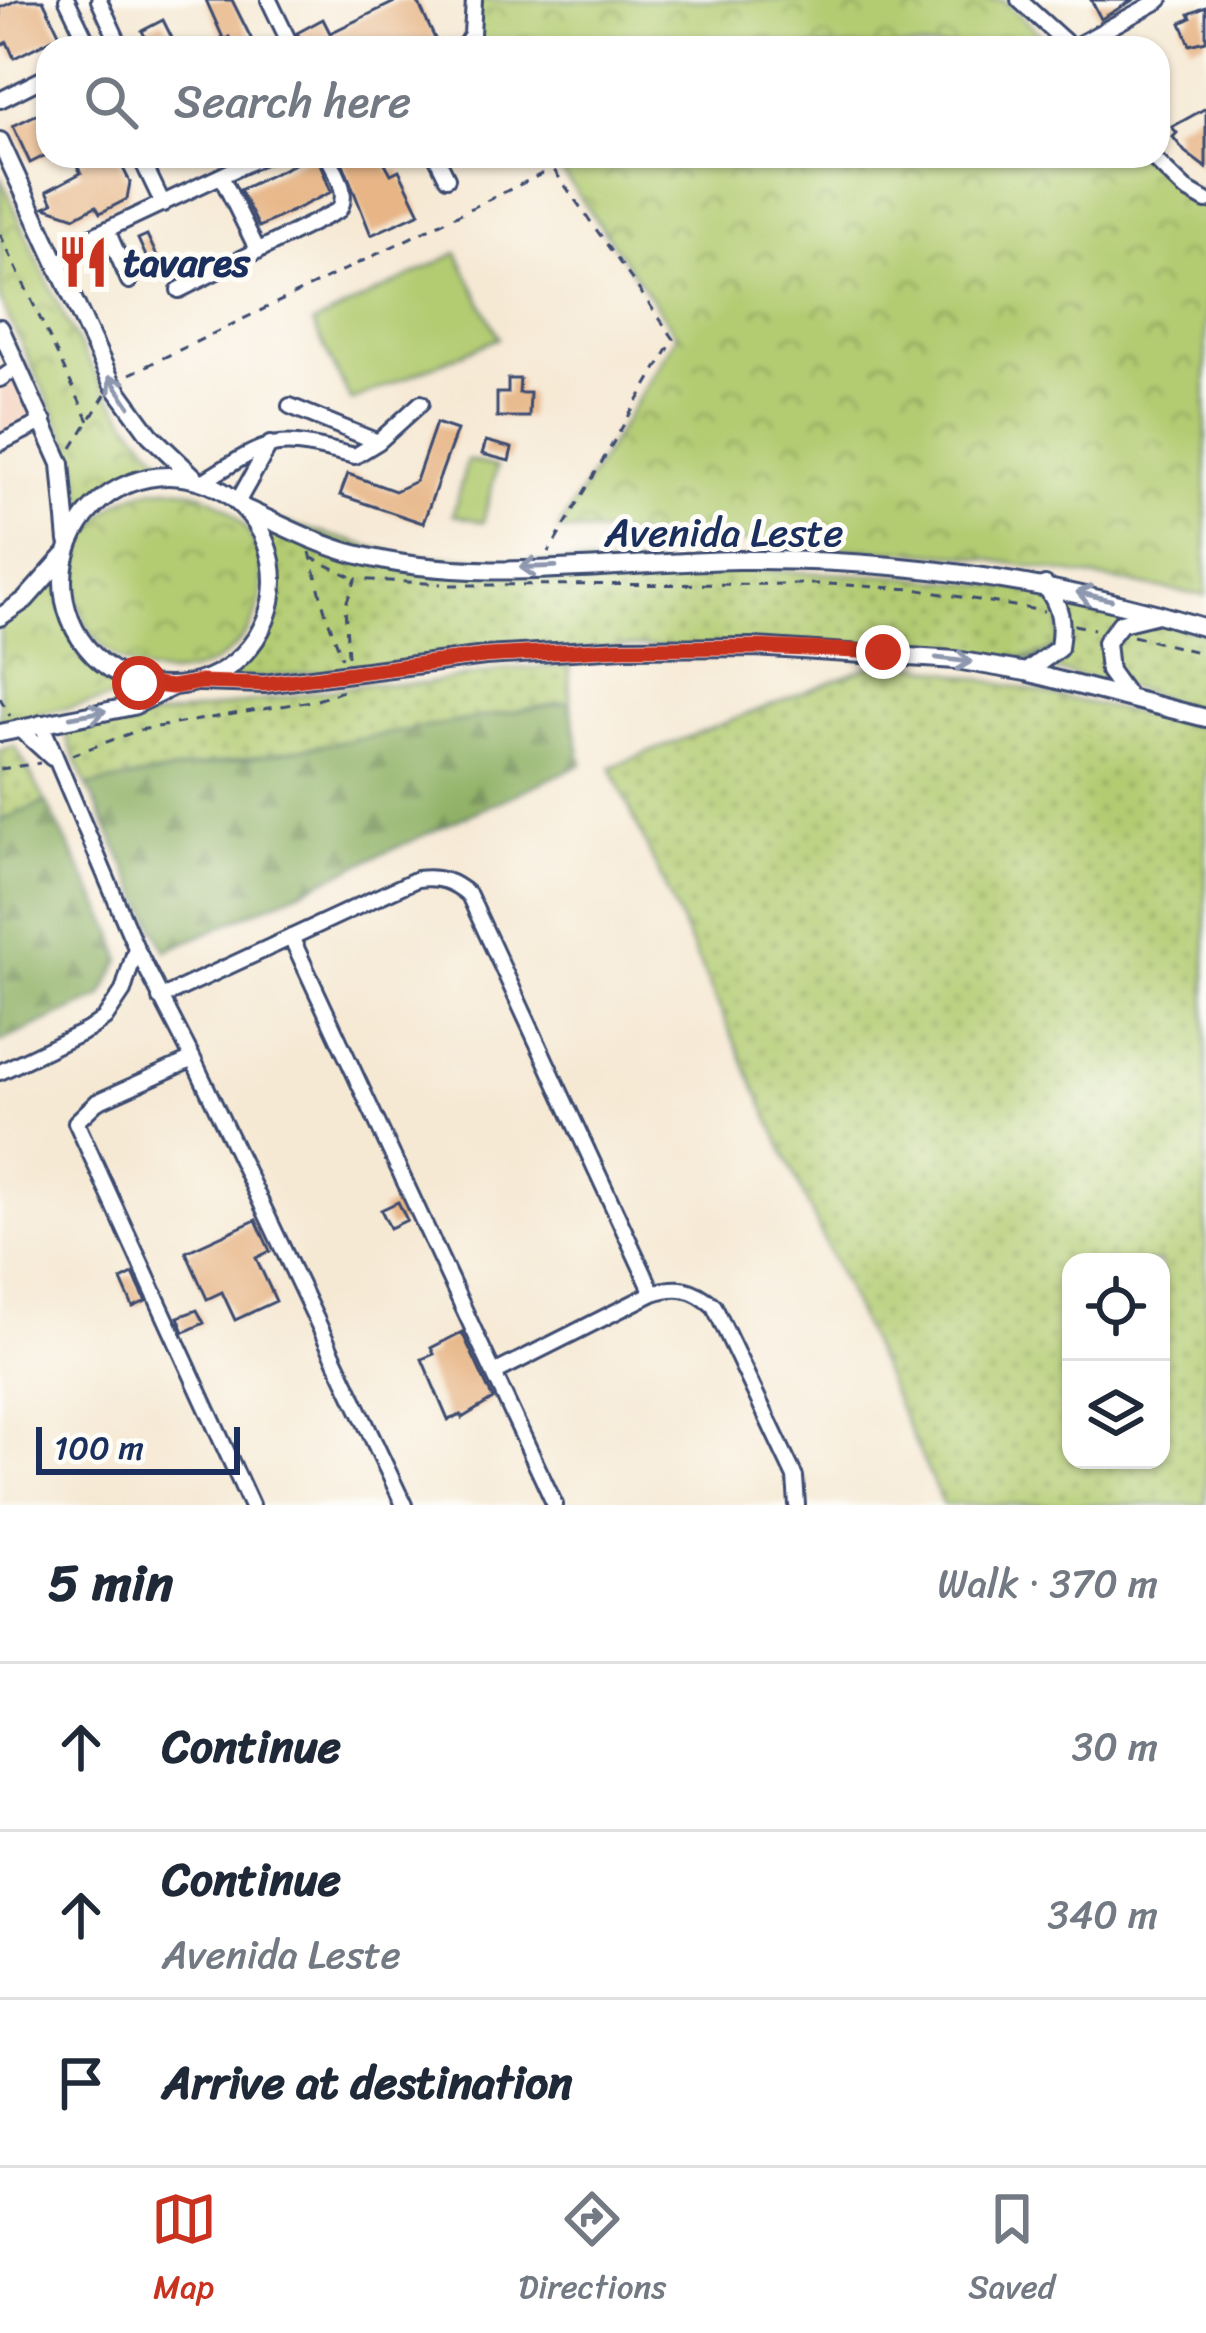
<!DOCTYPE html>
<html lang="en">
<head>
<meta charset="utf-8">
<style>
	:root { --surface:#fff; --page:#f2f2f3; --text:#1f2937; --muted:#747a83; --line:#e0e1e3; --accent:#c8321e }
	body { margin:0; font-family:Sriracha,sans-serif; background:var(--page); color:var(--text) }
	.controls { position:absolute; right:36px; bottom:36px; display:grid; overflow:hidden; border-radius:24px; box-shadow:0 3px 9px #0004 }
	.controls button { width:108px; height:108px; display:grid; place-items:center; padding:0; border:0; border-bottom:3px solid var(--line); background:var(--surface); color:var(--text); font:60px sans-serif }
	.scale { position:absolute; left:36px; bottom:30px; width:204px; box-sizing:border-box; padding-left:12px; border:6px solid #1b2f5e; border-top:0; font-size:33px; line-height:42px; white-space:nowrap; color:#1b2f5e; -webkit-text-stroke:9px #fdfcf7; paint-order:stroke }
	.stop { position:absolute; width:36px; height:36px; margin:-27px; border:9px solid #c8321e; border-radius:50%; background:#fff }
	.stop.end { background:#c8321e; border-color:#fff; box-shadow:0 3px 12px #0008 }
	.list { margin:0; padding:0; list-style:none }
	h2 { display:flex; justify-content:space-between; align-items:center; height:156px; margin:0; padding:0 48px; font-size:51px }
	h2 small { font-size:39px; font-weight:400; color:var(--muted) }
	.list li { display:grid; grid-template-columns:78px 1fr auto; gap:36px; align-items:center; box-sizing:border-box; height:168px; padding:0 48px; border-top:3px solid var(--line) }
	.list b { display:block; font-size:45px; white-space:nowrap }
	.list p { margin:0; font-size:39px; white-space:nowrap; color:var(--muted) }
	.list em { font-size:39px; font-style:normal; color:var(--muted) }
	.icon { flex:none; width:66px; height:66px; fill:none; stroke:currentColor; stroke-width:2; stroke-linecap:round; stroke-linejoin:round }
	.map { position:relative; flex:none; width:1206px; height:1505px; overflow:hidden }
	.search { position:absolute; background:var(--surface); box-shadow:0 3px 9px #0004; left:36px; right:36px; top:36px; height:132px; display:flex; align-items:center; gap:30px; box-sizing:border-box; padding:0 42px; border-radius:36px; color:var(--muted); font-size:45px }
	.sheet { height:660px; background:var(--surface) }
	nav { display:flex; justify-content:space-around; align-items:center; box-sizing:border-box; height:168px; border-top:3px solid var(--line); background:var(--surface); font-size:33px; color:var(--muted) }
	nav a { display:grid; justify-items:center; gap:6px }
	nav .on { color:var(--accent) }
	.map>svg:first-child { display:block }
</style>
</head>
<body>
<div class="map">
<svg width="1206" height="1505" viewBox="0 0 1206 1505">
	<defs>
		<pattern id="grass-dots" width="8" height="8" patternUnits="userSpaceOnUse" patternTransform="scale(3)"><rect width="8" height="8" fill="#b3cc72"/><path d="M2 2h.1M6 6h.1" fill="none" stroke="#91a661" stroke-width="1.8" stroke-linecap="round"/></pattern>
		<pattern id="forest-firs" width="22" height="20" patternUnits="userSpaceOnUse" patternTransform="scale(3)"><rect width="22" height="20" fill="#8eb064"/><path d="M5 1l3.5 6h-7zM16 11l3.5 6h-7z" fill="#739056"/></pattern>
		<pattern id="park-crowns" width="20" height="18" patternUnits="userSpaceOnUse" patternTransform="scale(3)"><rect width="20" height="18" fill="#b3cc72"/><path d="M2 6a3 3 0 1 1 6 0M12 15a3 3 0 1 1 6 0" fill="none" stroke="#91a661"/></pattern>
	</defs>
	<rect width="100%" height="100%" fill="#fdfcf7"/>
	<filter id="ink" filterUnits="userSpaceOnUse"><feTurbulence type="fractalNoise" baseFrequency=".00833" numOctaves="2"/><feDisplacementMap in="SourceGraphic" scale="24" xChannelSelector="R" yChannelSelector="G"/><feConvolveMatrix kernelMatrix="1 2 1 2 8 2 1 2 1" color-interpolation-filters="sRGB"/></filter>
	<filter id="wash" filterUnits="userSpaceOnUse"><feTurbulence type="fractalNoise" baseFrequency=".004" numOctaves="4" result="noise"/><feDisplacementMap in="SourceGraphic" scale="48" xChannelSelector="R" yChannelSelector="G"/><feGaussianBlur stdDeviation="2.7" result="paint"/><feColorMatrix in="noise" values="0 0 0 0 0 0 0 0 0 0 0 0 0 0 0 0 0 1.4 0 .05"/><feComposite in="paint" operator="in"/></filter>
	<g filter="url(#wash)">
		<rect width="100%" height="100%" fill="#f6e9d4"/>
		<path fill="#f4d3c0" d="M0,318L46,410L0,437Z"/>
		<path fill="url(#grass-dots)" stroke="#677e68" stroke-width="3" fill-rule="evenodd" d="M250,513L404,556L896,576L1031,590L1061,601L1058,645L1037,656L1004,658L891,650L623,646L216,681L212,680C275,635 295,581 250,513Z
			M1055,592L1206,634V713L1132,688L1007,660C1017,660 1030,661 1039,658C1068,648 1078,613 1055,592Z
			M889,659L1206,729V1505H943L611,767ZM1071,1262H1161V1460H1071Z
			M569,666L570,702L87,786L64,731L368,684H424L508,669Z
			M15,746L46,802L0,821V750Z"/>
		<path fill="url(#forest-firs)" stroke="#547061" stroke-width="3" d="M570,702L582,764L166,951L87,786Z
			M46,802L114,933L121,960L101,997L0,1042V821Z"/>
		<path fill="url(#park-crowns)" stroke="#677e68" stroke-width="3" d="M475,0H1003L1056,48H480L472,34Z
			M551,156H1141L1206,198V596L962,555L558,530L677,335Z
			M0,176C48,278 88,395 174,470C138,471 108,481 84,509L77,460L0,300Z
			M76 581a93 93 0 1 1 186 0a93 93 0 1 1-186 0Z
			M61,562L60,605L79,644L112,679L159,689L37,714L0,727V615Z"/>
		<path fill="#b3cc72" stroke="#677e68" stroke-width="3" d="M457,253L499,338L351,401L313,324Z
			M467,460L497,467L483,522L453,515Z"/>
		<g id="blocks">
			<path fill="#e7b586" d="M17,0H43L60,35L14,58L7,42L0,46V8Z
				M206,0H232L256,48H234L229,37L224,40Z
				M399,0H417L437,43L426,48H314L310,38L302,42L297,33L323,19L330,33Z
				M1091,0H1133L1101,19Z
				M1206,7V41L1190,45L1181,23L1191,18L1189,14Z
				M163,20L177,48H151L142,31Z
				M1206,108V168L1185,152L1173,137L1177,133L1172,127Z
				M48,109V154L30,163L13,126Z
				M92,156H117L130,182L127,199L100,213L96,206L75,217L45,207L53,203L47,191L81,173L76,164Z
				M311,156H317L331,192L259,227L240,190Z
				M340,156H381L391,174L399,170L420,213L371,235Z
				M147,235L164,271L155,276L138,239Z
				M508,379H520L519,393H530L529,417H497V393H508Z
				M436,423L457,430L423,523L340,495L348,474L395,491L416,481Z
				M486,441L512,448L509,461L482,454Z
				M398,1202L407,1220L390,1228L381,1210Z
				M256,1220L270,1251L256,1258L276,1301L235,1320L222,1292L207,1299L186,1252Z
				M133,1274L146,1301L133,1307L121,1280Z
				M197,1310L204,1323L184,1332L178,1317Z
				M462,1332L493,1399L462,1418L461,1415L448,1420L422,1359L434,1354L431,1348Z"/>
		</g>
	</g>
	<g filter="url(#ink)">
		<use href="#blocks" fill-opacity="0" stroke="#3c4b70" stroke-width="3"/>
		<g fill="none" stroke-linecap="round" stroke-linejoin="round">
			<g stroke="#3c4b70" stroke-width="20">
				<path id="minor" d="M67,0L90,48
					M99,0L121,48
					M269,0L292,48
					M1019,0L1072,48L1160,0
					M463,48L472,34L474,0
					M0,100L48,76
					M140,156L163,204
					M436,156L447,178
					M1151,156L1185,189L1206,201
					M221,176L258,251
					M107,230L129,281
					M57,269L82,241L263,156
					M179,290L339,210C350,192 335,173 328,156
					M0,379L18,367
					M290,406L378,442
					M0,443L44,421
					M204,481C274,437 275,436 355,456L378,442L421,403
					M238,501L270,444
					M19,728L52,758
					M291,937L555,1505
					M136,948L193,1059L404,1505
					M160,998L417,879C439,876 453,881 469,895L653,1293
					M193,1059L97,1102L76,1122L251,1505
					M0,1072L88,1030L105,1018L123,991L136,948L41,723
					M494,1373L653,1293C678,1285 694,1288 714,1306L795,1477L797,1505"/>
			</g>
			<g stroke="#3c4b70" stroke-width="22">
				<path id="major" d="M0,141L112,383L150,435L195,478
					M0,328L61,464L68,541
					M63 581a105 105 0 1 1 210 0a105 105 0 1 1-210 0Z
					M246,509C281,525 317,544 355,554C475,586 616,562 738,560C897,558 1054,581 1206,628
					M0,617L25,600L64,556
					M1026,672L1059,648C1063,621 1061,607 1045,585
					M200,682L264,684L485,656L623,648L755,647L956,660L1026,672L1206,718
					M1127,696L1109,671L1106,642L1121,623L1154,615
					M0,733L133,706L172,687"/>
			</g>
			<path stroke="#3c4b70" stroke-width="3" stroke-dasharray="9 9" stroke-linecap="butt" d="M544,156L674,339L549,552
				M0,234L89,421
				M130,374L550,170
				M72,448L105,395
				M310,552L324,608L342,658
				M310,557L354,578
				M450,585L827,584L914,589L1044,611
				M1074,625L1094,629
				M1133,636L1206,654
				M348,656L345,606L356,579L441,584
				M0,698L10,716
				M72,755L139,730L317,700L346,690
				M0,769L40,763"/>
			<use href="#minor" stroke="#fff" stroke-width="14"/>
			<use href="#major" stroke="#fff" stroke-width="16"/>
		</g>
		<defs><path id="oneway-shaft" d="M-6 0H5M1.5-3L5.5 0L1.5 3" fill="none" stroke-width="1.6" stroke-linecap="round" stroke-linejoin="round" transform="scale(3)"/></defs>
		<g stroke="#8d97ae">
			<use href="#oneway-shaft" transform="translate(119 391) rotate(-124)"/>
			<use href="#oneway-shaft" transform="translate(538 567) rotate(178)"/>
			<use href="#oneway-shaft" transform="translate(1094 596) rotate(-167)"/>
			<use href="#oneway-shaft" transform="translate(954 660) rotate(7)"/>
			<use href="#oneway-shaft" transform="translate(88 714) rotate(-10)"/>
		</g>
	</g>
	<g fill="none" stroke-linecap="round" stroke-linejoin="round" filter="url(#ink)">
		<path stroke="#c8321e" stroke-width="15" d="M139,683L172,687L200,682L264,684L485,656L623,648L755,647L883,652"/>
	</g>
	<defs>
		<g id="restaurant-bare" transform="scale(4.14)"><path d="M-5-6h1v4h1v-4h1v4h1v-4h1v5L-1.5 .5V6h-2V.5L-5-1ZM5-6V6H3V1.5H1.5Q1.5-4 5-6Z" fill="#c8321e" stroke="#fdfcf7" stroke-width="2.5" paint-order="stroke"/></g>
	</defs>
	<g fill-rule="evenodd">
		<use href="#restaurant-bare" x="83" y="262"/>
	</g>
	<g text-anchor="middle" stroke-width="10" stroke-linejoin="round" paint-order="stroke">
		<g font-size="39" font-weight="bold" fill="#1b2f5e" stroke="#fdfcf7" text-anchor="start">
			<text x="123" y="276">tavares</text>
		</g>
		<g font-size="39" fill="#1b2f5e" stroke="#fdfcf7">
			<text x="724" y="546">Avenida Leste</text>
		</g>
	</g>
</svg>
<div class="controls">
<button><svg class="icon" aria-label="locate" viewBox="0 0 24 24"><circle cx="12" cy="12" r="6"/><path d="M12 2v4M12 18v4M2 12h4M18 12h4"/></svg></button>
<button><svg class="icon" aria-label="layers" viewBox="0 0 24 24"><path d="M12 4l9 5-9 5-9-5zM3 14l9 5 9-5"/></svg></button>
</div>
<div class="scale">100 m</div>
<div class="stop" style="left:139px;top:683px"></div>
<div class="stop end" style="left:883px;top:652px"></div>
<div class="search"><svg class="icon" aria-label="search" viewBox="0 0 24 24"><circle cx="10" cy="10" r="6"/><path d="M15 15l6 6"/></svg>Search here</div>
</div>
<section class="sheet">
<h2>5 min<small>Walk · 370 m</small></h2>
<ul class="list">
<li><svg class="icon" aria-label="ahead" viewBox="0 0 24 24"><path d="M12 20V5M6 11l6-6 6 6"/></svg><div><b>Continue</b></div><em>30 m</em></li>
<li><svg class="icon" aria-label="ahead" viewBox="0 0 24 24"><path d="M12 20V5M6 11l6-6 6 6"/></svg><div><b>Continue</b><p>Avenida Leste</p></div><em>340 m</em></li>
<li><svg class="icon" aria-label="arrive" viewBox="0 0 24 24"><path d="M6 21V4h12l-3 4 3 4H6"/></svg><div><b>Arrive at destination</b></div></li>
</ul>
</section>
<nav>
<a class="on"><svg class="icon" aria-label="map" viewBox="0 0 24 24"><path d="M3 6l6-2 6 2 6-2v14l-6 2-6-2-6 2zM9 4v14M15 6v14"/></svg>Map</a>
<a><svg class="icon" aria-label="directions" viewBox="0 0 24 24"><path d="M12 3l9 9-9 9-9-9zM9 14v-3h6M13 9l2 2-2 2"/></svg>Directions</a>
<a><svg class="icon" aria-label="saved" viewBox="0 0 24 24"><path d="M7 4h10v16l-5-4-5 4z"/></svg>Saved</a>
</nav>
</body>
</html>
